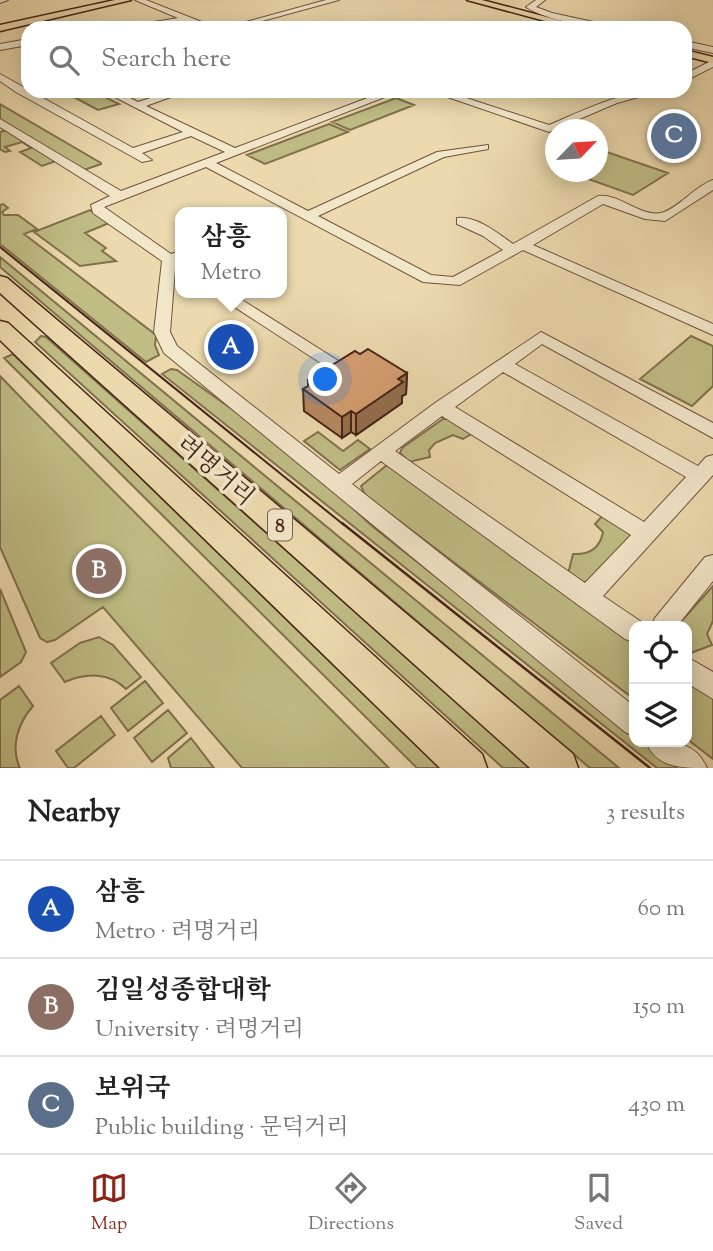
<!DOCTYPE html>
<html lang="en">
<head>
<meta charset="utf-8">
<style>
	:root { --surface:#fff; --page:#f6f6f6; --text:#222; --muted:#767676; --line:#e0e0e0; --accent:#8f2418 }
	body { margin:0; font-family:"Sorts Mill Goudy","Noto Serif KR",serif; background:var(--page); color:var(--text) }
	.controls { position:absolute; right:21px; bottom:21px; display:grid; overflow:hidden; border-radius:14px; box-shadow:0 4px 18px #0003 }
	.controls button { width:63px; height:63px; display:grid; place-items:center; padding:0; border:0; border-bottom:2px solid var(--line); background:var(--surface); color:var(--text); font:35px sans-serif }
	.compass { position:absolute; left:545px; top:119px; width:63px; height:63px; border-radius:50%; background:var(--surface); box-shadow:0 4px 18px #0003; rotate:65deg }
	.you { position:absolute; left:326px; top:380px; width:24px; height:24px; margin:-18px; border:5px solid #fff; border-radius:50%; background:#1a73e8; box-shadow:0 0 0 10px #1a73e833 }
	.badge { display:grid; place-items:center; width:46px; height:46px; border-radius:50%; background:var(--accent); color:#fff; font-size:23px; font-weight:700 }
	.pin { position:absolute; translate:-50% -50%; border:4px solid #fff; box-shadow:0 2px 7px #0006 }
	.popup { position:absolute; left:175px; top:207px; width:112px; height:91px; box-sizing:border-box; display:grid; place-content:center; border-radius:14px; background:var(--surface); filter:drop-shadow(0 2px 5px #0005); font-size:23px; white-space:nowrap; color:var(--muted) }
	.popup b { font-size:26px; color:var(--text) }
	.popup::after { content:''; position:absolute; left:50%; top:100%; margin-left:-14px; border:14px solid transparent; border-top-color:var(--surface) }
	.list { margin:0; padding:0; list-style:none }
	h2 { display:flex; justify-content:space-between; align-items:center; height:91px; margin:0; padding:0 28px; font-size:30px }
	h2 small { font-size:23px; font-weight:400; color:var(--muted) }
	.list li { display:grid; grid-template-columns:46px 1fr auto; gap:21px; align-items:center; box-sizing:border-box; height:98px; padding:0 28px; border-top:2px solid var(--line) }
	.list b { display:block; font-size:26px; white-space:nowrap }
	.list p { margin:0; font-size:23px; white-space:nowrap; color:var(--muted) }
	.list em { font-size:23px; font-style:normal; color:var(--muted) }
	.icon { flex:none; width:38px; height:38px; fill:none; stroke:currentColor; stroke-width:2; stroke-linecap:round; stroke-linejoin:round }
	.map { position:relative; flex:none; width:713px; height:768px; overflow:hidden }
	.search { position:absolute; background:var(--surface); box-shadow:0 4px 18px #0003; left:21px; right:21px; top:21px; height:77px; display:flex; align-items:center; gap:18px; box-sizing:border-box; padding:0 24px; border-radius:21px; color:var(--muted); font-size:26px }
	.sheet { height:385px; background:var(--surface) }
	nav { display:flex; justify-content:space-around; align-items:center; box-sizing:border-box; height:98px; border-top:2px solid var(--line); background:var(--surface); font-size:19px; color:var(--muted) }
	nav a { display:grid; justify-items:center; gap:4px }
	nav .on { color:var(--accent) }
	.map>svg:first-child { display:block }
</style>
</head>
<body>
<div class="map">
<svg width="713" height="768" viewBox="0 0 713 768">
	<rect width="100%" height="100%" fill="#ecdaae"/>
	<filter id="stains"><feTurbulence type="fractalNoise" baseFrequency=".00286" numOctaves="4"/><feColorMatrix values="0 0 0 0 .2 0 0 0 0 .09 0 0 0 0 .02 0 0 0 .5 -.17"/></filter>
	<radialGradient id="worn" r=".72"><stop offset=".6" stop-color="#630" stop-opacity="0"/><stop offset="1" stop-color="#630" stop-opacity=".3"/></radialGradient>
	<path fill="#c0bd85" stroke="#82704e" stroke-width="2" d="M77,91H93L119,104L98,110L68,94Z
		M396,98L414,105L350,130L332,122Z
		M0,104L101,163V164L84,170L0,119Z
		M329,124L348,132L265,164L247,155Z
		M7,130L56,161L42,166L20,152L31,148L22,142L5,147L10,151L5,152L0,149V132Z
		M598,149L668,173L633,195L569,172H598Z
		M3,204L8,208L2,212L4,215H18L37,229L24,234L156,335L155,345L159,355L146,362L0,244V205Z
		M90,210L109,223L85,233L106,248L102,251L116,261L80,266L34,232Z
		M0,257L619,768H590L0,267Z
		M41,336L46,337L531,768H503L35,342Z
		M691,336L713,346V386L692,406L640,379Z
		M13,354L440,768H417L4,358Z
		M171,369L177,370L250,422L328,485L372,526L634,734V742H644L677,768H657L162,374Z
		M0,376L30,407L389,768H242L103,607L55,640L47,642L40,638L0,547Z
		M443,419H450L473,433L463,439L453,435L435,443L429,450L430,457L409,462L400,453L402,448Z
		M318,432L343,451L358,440L370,449L340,470L304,441Z
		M387,465L634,642V699L365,495L361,486Z
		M603,515L630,534L632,541L585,583L568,574L573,554C590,555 600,548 603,532L595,524Z
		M713,586V621L707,634L712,645L688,654L687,626H677Z
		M0,589L26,652L21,662L0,677Z
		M99,637L113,645L141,677L126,689C109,672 86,673 65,682L51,663L80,643Z
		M687,680L713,698V759L687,739Z
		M145,681L163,703L128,731L111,708Z
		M19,686L33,706C18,723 10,747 20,768H0V700Z
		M168,710L187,733L152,762L134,738Z
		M101,716L115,735L74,768H68L56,751Z
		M191,738L214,768H171L168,758Z"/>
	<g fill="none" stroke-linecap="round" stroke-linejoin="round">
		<g stroke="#6f523e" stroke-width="2">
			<path id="minor" d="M0,0H8L0,3Z
				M135,0H146L217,28C205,28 195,21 185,21C162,22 141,28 118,28L178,18Z
				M326,0H339L237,28H224Z
				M536,0H545L536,7L552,13L621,28C594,28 549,22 526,7Z
				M28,39V45L0,50V44Z
				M685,41L713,47V53L685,47Z
				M713,60V67L685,81V74Z
				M0,74L133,148L183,132L103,91H116L138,102L172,91H187L146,106L235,148L386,91H400L216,163L308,211L437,152L488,145V149L444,157L318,216L431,275L453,277L503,250L483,236L457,224V218C476,215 499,234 513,244L598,196C619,193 640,217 661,213C678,209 695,186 713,180V190L665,221L645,219L603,204L533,245L713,324V335L523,250L460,285L423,282L206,167L104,207L171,254L180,251V270L175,269L170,332L177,346L339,474L435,403L541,332L713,423V438L542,344L515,364L698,466L706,457L713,455V475L603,596L643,623L644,626H634V642L625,639L381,461L352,484L634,706V736L625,732L164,353L154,332L162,261L93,213L91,205L110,196L0,127V119L121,191L225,152L191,136L142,153L152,160L142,162L16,92L0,81ZM503,372L686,477L644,522L455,407ZM442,416L631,535L585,583L395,451Z
				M430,91H445L549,125C585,110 620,91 660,91L617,103L549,132Z
				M213,293H231L348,367L339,372L333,371Z
				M713,555V581L677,626H651L655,618L705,557Z
				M687,657L713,672V699L687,683Z
				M646,742C672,742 695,740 707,768C682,768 656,768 646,742Z"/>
		</g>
		<g stroke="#452418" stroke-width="3">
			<path id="major" d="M115,0H131L0,31V25Z
				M467,0H482L588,28H571Z
				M685,50L713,57V63L685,56Z"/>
		</g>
		<g stroke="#452418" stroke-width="3">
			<path id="highway" d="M0,276L7,278L573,754L578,768H530L0,293Z
				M0,321L8,323L482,754L487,768H440L0,340Z"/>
		</g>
		<use href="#minor" fill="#f3e7ca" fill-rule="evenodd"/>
		<use href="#major" fill="#ecdaae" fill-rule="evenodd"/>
		<use href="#highway" fill="#ecdaae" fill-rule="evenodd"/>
		<path stroke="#452418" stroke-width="2" d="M0,247L344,525"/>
		<path stroke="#452418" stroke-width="2.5" d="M342,523L650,768"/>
	</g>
	<path fill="#b68860" stroke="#452418" stroke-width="2" d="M360,354L407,373L406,394L402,396V403L356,435L351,432L342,438L304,411L303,389L308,386V380Z"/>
	<path fill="#946f4e" stroke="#452418" stroke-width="2" d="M407,373L406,394L402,396V403L356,435V414L398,379Z
		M351,411V432L342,438V417Z"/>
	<path fill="#d49e70" stroke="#452418" stroke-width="2" d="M368,349L407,373L398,379L403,382L356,414L351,411L342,417L303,389L312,384L308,380L355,351L360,354Z"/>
	<g text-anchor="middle" stroke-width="7" stroke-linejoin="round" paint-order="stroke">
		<rect fill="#f3e7ca" stroke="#795e4d" stroke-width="2" x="268" y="509.5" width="24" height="31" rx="5"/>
		<g font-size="19" font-weight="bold" fill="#452418">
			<text x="280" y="532">8</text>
		</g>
		<g font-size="24" fill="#452418" stroke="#f3e7ca">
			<text transform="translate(216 470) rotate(41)" y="8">려명거리</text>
		</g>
	</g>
	<rect width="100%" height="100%" filter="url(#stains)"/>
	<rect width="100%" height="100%" fill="url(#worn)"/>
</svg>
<div class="controls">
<button><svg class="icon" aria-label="locate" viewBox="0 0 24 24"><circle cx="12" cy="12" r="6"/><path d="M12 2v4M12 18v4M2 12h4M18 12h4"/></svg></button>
<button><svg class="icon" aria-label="layers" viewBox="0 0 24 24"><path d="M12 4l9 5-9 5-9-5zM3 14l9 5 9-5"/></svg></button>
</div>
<svg class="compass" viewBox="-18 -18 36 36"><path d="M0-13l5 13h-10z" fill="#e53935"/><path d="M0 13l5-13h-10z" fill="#767676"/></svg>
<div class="you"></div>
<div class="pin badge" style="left:231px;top:347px;background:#1a4fb4">A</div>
<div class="popup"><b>삼흥</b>Metro</div>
<div class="pin badge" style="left:99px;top:571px;background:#8d6e63">B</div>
<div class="pin badge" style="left:674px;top:136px;background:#5c6f8a">C</div>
<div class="search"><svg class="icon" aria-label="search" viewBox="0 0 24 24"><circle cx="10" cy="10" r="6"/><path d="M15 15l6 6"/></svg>Search here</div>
</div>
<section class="sheet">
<h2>Nearby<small>3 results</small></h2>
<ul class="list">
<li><span class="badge" style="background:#1a4fb4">A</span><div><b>삼흥</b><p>Metro · 려명거리</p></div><em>60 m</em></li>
<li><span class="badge" style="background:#8d6e63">B</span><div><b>김일성종합대학</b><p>University · 려명거리</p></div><em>150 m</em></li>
<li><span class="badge" style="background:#5c6f8a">C</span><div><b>보위국</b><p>Public building · 문덕거리</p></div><em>430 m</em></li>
</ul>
</section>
<nav>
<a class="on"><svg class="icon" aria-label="map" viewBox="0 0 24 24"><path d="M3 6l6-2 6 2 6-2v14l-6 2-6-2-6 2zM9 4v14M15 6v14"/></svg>Map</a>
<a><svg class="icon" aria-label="directions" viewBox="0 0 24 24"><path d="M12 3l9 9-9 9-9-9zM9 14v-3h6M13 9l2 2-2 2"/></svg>Directions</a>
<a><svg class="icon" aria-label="saved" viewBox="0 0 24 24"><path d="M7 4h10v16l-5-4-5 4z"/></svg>Saved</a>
</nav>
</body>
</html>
